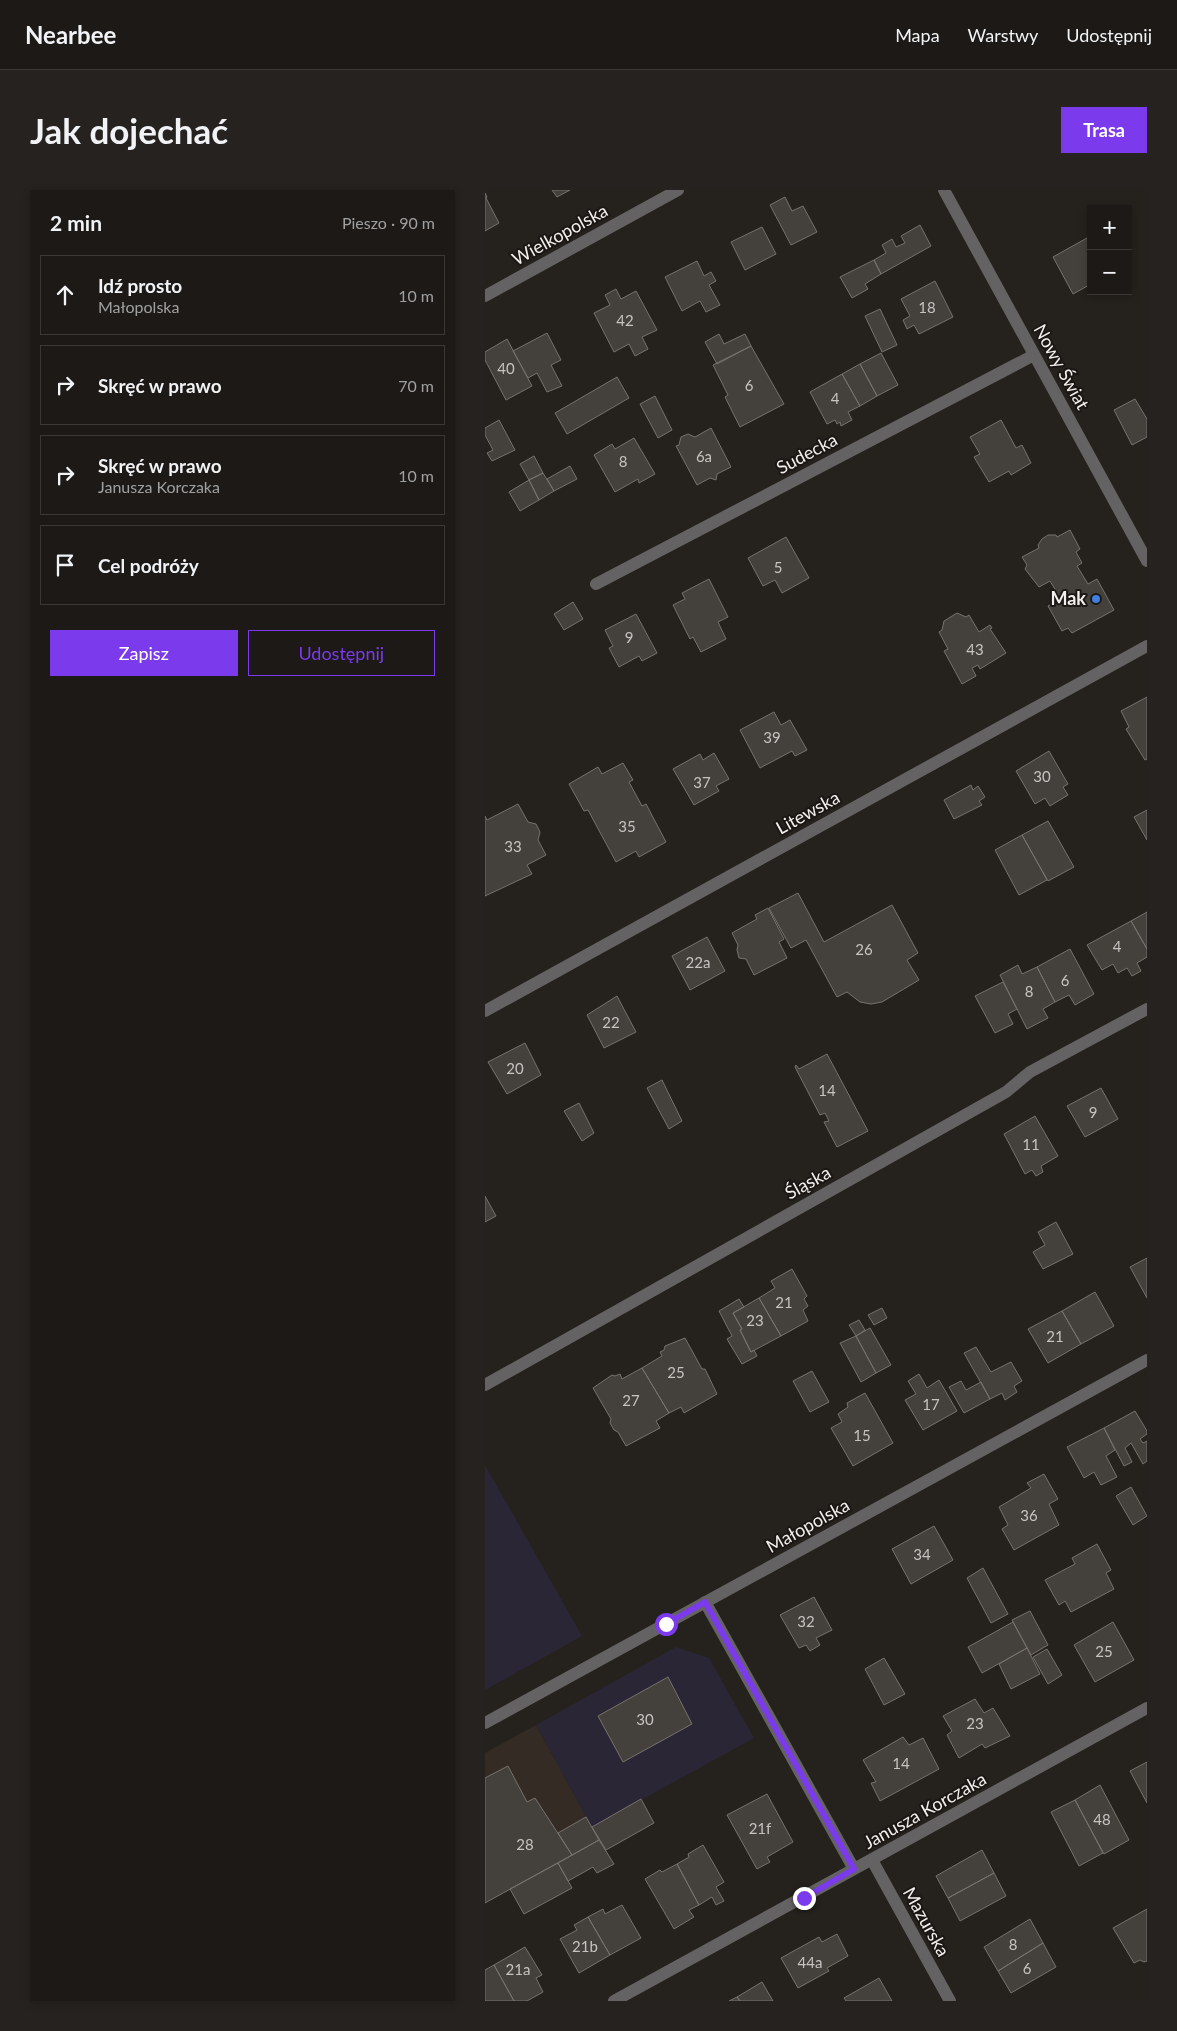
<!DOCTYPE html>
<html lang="pl">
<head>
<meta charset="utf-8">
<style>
	:root { --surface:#1c1916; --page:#25221f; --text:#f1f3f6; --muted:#a0a0a1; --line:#3a3835; --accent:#7c3aed }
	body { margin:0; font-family:Lato,sans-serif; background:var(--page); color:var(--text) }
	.controls { position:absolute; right:15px; top:15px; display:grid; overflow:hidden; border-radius:0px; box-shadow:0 2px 8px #0003 }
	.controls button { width:45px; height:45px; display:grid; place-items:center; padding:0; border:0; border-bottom:1px solid var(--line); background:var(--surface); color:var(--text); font:25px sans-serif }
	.stop { position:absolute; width:15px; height:15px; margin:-11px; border:4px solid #7c3aed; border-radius:50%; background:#fff }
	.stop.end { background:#7c3aed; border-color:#fff; box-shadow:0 1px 5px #0008 }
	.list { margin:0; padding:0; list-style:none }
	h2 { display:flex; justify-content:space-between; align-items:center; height:65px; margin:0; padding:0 20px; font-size:21px }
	h2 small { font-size:16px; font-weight:400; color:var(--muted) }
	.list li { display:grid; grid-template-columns:32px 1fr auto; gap:15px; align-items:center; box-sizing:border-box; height:80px; margin:0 10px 10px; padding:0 10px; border:1px solid var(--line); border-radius:0px }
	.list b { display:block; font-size:19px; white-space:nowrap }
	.list p { margin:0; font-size:16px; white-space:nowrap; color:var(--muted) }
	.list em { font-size:16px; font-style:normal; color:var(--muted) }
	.actions { display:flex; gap:10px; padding:15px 20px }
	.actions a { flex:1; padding:11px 0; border:1px solid var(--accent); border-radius:0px; text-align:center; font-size:18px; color:var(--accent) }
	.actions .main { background:var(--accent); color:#fff }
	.icon { flex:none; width:28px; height:28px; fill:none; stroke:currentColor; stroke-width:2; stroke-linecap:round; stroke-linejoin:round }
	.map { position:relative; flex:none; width:662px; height:1811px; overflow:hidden; border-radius:0px }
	header { display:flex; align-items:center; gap:30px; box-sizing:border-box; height:70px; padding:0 25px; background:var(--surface); border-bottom:1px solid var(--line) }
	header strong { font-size:24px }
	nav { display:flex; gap:28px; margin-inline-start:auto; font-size:18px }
	.intro { display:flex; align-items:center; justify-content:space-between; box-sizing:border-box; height:120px; padding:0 30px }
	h1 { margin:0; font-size:35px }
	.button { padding:12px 22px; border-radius:0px; background:var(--accent); color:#fff; font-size:18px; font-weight:700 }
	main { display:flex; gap:30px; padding:0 30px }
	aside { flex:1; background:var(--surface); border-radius:0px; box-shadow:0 2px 8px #0003 }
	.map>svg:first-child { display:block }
</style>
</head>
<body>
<header>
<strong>Nearbee</strong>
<nav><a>Mapa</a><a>Warstwy</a><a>Udostępnij</a></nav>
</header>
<div class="intro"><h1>Jak dojechać</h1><a class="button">Trasa</a></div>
<main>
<aside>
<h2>2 min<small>Pieszo · 90 m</small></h2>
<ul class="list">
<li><svg class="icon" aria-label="ahead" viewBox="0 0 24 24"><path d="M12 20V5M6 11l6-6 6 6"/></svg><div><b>Idź prosto</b><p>Małopolska</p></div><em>10 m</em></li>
<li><svg class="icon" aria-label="right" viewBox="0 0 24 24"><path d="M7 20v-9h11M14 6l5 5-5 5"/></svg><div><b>Skręć w prawo</b></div><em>70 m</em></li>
<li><svg class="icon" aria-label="right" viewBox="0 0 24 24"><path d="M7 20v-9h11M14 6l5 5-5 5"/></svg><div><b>Skręć w prawo</b><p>Janusza Korczaka</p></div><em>10 m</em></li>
<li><svg class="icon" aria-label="arrive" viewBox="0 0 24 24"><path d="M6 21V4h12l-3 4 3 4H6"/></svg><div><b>Cel podróży</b></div></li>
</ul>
<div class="actions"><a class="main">Zapisz</a><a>Udostępnij</a></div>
</aside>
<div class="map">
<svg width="662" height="1811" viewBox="0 0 662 1811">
	<rect width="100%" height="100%" fill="#25211d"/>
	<path fill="#342b24" d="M51,1535L114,1650L0,1713V1563Z"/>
	<path fill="#2b2636" d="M0,1275L97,1446L0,1500Z
		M191,1457L224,1468L269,1548L107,1637L51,1535Z"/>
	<path fill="#44403c" stroke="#77726e" d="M67,0H85L72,7Z
		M0,3L2,7L1,8L14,33L0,41Z
		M300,7L307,21L318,16L332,42L306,55L285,15Z
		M435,35L446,56L396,84L389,70L401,63L397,55L407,49L411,57L420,53L416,46Z
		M277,37L291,64L260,80L246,52Z
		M602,48L606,55V94L588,104L568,67Z
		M389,70L396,84L380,94L383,99L367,108L355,87Z
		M212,71L219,86L226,82L231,91L224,95L235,115L221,122L215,111L197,121L180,87Z
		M450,91L468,127L434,144L429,135L422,139L418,130L425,126L416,109Z
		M131,99L136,109L151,101L172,140L157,147L163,159L150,166L144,154L129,162L109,123L125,115L120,105Z
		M395,119L412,155L397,162L380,126Z
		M62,143L76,170L66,175L77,196L62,202L52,183L43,188L28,161Z
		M234,144L239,154L260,144L266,156L232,174L220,152Z
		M22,149L47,196L21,210L0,170V162Z
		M266,156L299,214L255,237L240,207L243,205L228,175Z
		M396,163L413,195L392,206L375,174Z
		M375,174L392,206L375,216L357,184Z
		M357,184L375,216L363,222L367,230L356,236L355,232L352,234L350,230L342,234L325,202Z
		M132,187L144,208L82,244L70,223Z
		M170,206L187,240L173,248L155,214Z
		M650,209L662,229V247L647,255L629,220Z
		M14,230L30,260L7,271L2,263L8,260L0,245V238Z
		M516,230L531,258L537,255L546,273L526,285L524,281L504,292L489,267L495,264L485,247Z
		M226,238L246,277L232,284L231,290L225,288L212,295L191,256L194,255L196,247L203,244L210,247Z
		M149,248L170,284L154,293L153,289L130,302L109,265L127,254L130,259Z
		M49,266L58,283L44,290L35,274Z
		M85,276L92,289L69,301L62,289Z
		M58,283L69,301L54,310L44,290Z
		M44,290L54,310L35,321L24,302Z
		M585,340L595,359L591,362L597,373L592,376L603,394L612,389L629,420L587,443L583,438L577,441L563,416L576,409L565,391L554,397L540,379L542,375L537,367L554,358L553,355L557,349L563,345H571L572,347Z
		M301,347L324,388L297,403L290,390L278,396L263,368Z
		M224,389L243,427L233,432L241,449L216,462L208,447L205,449L188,415L200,409L197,403Z
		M88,412L98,429L79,440L69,424Z
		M472,423L481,427L484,425L494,442L505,435L507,438L505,439L521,463L495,479L493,475L487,478L491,486L477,494L459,461L463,459L454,442L457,440L459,431Z
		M151,424L172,463L157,471L154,466L134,477L124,458L128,456L120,440Z
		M662,507V569L660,570L641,539L644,537L636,521Z
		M289,522L296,535L305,530L322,560L310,566L307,561L275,578L255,540Z
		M564,561L583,594L578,597L583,605L565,616L560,608L550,614L531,581Z
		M229,563L244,589L231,596L234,601L209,615L188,579L215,564L218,570Z
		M138,573L148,590L144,592L157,616L161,614L181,652L154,667L151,661L131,672L103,620L99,621L84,594L113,577L117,584Z
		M486,595L488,600L493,596L500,607L494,611L497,615L469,629L459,610Z
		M33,614L43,632L51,634L55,642L53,650L61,665L42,675L47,684L0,706V626L2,630Z
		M662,620V650L649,627Z
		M563,631L589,677L563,691L537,645Z
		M537,645L562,690L534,705L510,660Z
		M313,703L339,752L407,715L433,763L422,770L434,790L397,812L386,814L375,812L362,802L352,807L321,750L306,758L284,718Z
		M283,718L299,749L294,752L302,768L269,785L261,769L254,768L252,760L253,755L247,743L272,729L270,725Z
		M662,722V759L646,731Z
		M646,731L662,759V767L652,773L656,781L647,786L642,778L633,783L628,774L617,780L602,755Z
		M222,747L240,781L205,800L187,766Z
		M585,759L609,804L590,815L584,805L570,812L552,777Z
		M533,775L537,784L552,777L570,812L558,819L563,828L542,839L515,785Z
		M518,792L532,819L523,824L528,834L510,843L490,806Z
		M132,806L151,842L119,858L102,825Z
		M40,853L56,885L22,904L3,872Z
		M342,864L383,941L352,957L339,932L344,931L340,923L335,925L310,877L311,875L314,879Z
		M177,890L197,931L184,939L162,898Z
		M616,898L633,929L600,947L582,916Z
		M94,913L109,943L97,951L79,921Z
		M550,926L573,966L556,976L558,982L551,986L547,980L540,984L519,944Z
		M0,1006L11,1026L0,1032Z
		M571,1032L588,1064L558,1079L548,1062L560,1055L553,1042Z
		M662,1068V1108L645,1077Z
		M307,1079L322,1106L319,1109L323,1116L318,1120L323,1131L296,1146L274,1108L290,1098L286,1091Z
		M610,1102L629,1136L596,1154L577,1121Z
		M274,1108L296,1146L266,1162L255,1140L257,1139L248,1123Z
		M254,1109L259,1117L248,1123L257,1139L255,1140L266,1162L269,1160L272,1166L257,1174L242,1149L247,1146L234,1121Z
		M397,1118L402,1128L389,1135L383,1125Z
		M577,1121L596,1154L563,1173L543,1139Z
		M374,1130L380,1140L371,1146L364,1135Z
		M385,1138L406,1175L391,1183L371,1146Z
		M371,1146L391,1183L376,1192L355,1153Z
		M200,1148L217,1179H220L232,1204L199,1223L196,1217L184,1223L157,1178L177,1166L175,1162L179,1160L180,1156Z
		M491,1157L506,1182L526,1172L537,1191L529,1196L532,1202L520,1210L517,1203L505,1209L479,1163Z
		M157,1178L184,1223L171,1231L175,1238L141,1256L133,1242L129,1240L125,1233L126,1229L108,1198L127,1185L130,1186L135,1184L137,1189Z
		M327,1181L344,1212L325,1222L308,1191Z
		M434,1184L442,1198L454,1190L472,1221L438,1240L420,1210L431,1204L423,1191Z
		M476,1191L481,1200L496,1192L505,1209L479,1223L464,1197Z
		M380,1203L408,1253L368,1276L346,1238L357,1232L353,1224L363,1217L362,1213Z
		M650,1221L662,1241V1244L655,1249L658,1253L662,1251V1271L658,1274L646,1253L640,1258L647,1272L639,1276L619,1238Z
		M619,1238L630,1260L621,1266L632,1287L616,1295L609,1282L599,1288L582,1257Z
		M559,1284L573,1309L564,1314L574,1335L529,1360L517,1339L523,1335L514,1317L546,1298L542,1293Z
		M646,1297L662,1326L648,1335L631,1306Z
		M449,1336L468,1370L426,1394L407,1359Z
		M612,1354L626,1380L621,1383L629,1399L586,1422L580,1411L574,1415L560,1390L590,1374L587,1368Z
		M498,1378L523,1424L506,1433L482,1388Z
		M329,1407L347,1440L331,1448L335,1455L325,1461L321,1455L314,1458L295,1425Z
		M545,1421L563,1455L546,1465L527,1430Z
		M528,1432L542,1458L497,1483L483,1457Z
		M628,1432L649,1470L610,1492L589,1455Z
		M542,1458L555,1484L526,1499L514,1474Z
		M562,1459L577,1485L563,1494L548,1467Z
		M399,1468L420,1504L399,1515L380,1479Z
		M183,1487L207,1534L138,1572L113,1526Z
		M490,1509L499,1523L508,1518L525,1546L500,1558L497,1554L474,1568L462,1545L467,1541L458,1526Z
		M418,1547L424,1555L438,1548L454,1579L395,1611L386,1593L391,1592L378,1570Z
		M662,1572V1613L645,1581Z
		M23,1576L42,1612L50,1608L87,1665L0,1713V1588Z
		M615,1595L644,1650L619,1664L590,1610Z
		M282,1604L308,1652L282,1667L285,1672L272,1679L242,1625Z
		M156,1609L169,1633L121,1660L107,1637Z
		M590,1610L618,1663L594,1676L566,1622Z
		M101,1627L114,1650L87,1665L73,1643Z
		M114,1650L129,1674L112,1683L108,1677L83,1691L73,1673Z
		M218,1655L239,1692L231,1697L239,1711L231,1715L227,1707L214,1715L192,1674L204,1667L203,1664Z
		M497,1660L509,1683L463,1708L451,1686Z
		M73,1673L87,1698L39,1724L25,1699Z
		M192,1674L214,1715L204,1720L209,1727L189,1739L160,1689L175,1680L177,1682Z
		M509,1683L521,1706L475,1731L463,1708Z
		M137,1715L156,1748L125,1765L103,1727L118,1719L120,1724Z
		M662,1719V1771L659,1772L655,1770L649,1773L628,1738Z
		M103,1727L125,1765L94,1783L75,1749L92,1740L89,1735Z
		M545,1729L558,1753L513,1781L499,1757Z
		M352,1744L363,1766L342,1778L344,1781L313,1798L296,1768L334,1747L337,1752Z
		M558,1753L571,1777L526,1803L513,1781Z
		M40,1757L57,1785L51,1788L58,1802L42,1811H29L9,1775Z
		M9,1775L29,1811H0V1780Z
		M394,1788L407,1811H361L359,1808Z
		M277,1792L288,1811H255L252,1807Z
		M252,1807L255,1811H244Z"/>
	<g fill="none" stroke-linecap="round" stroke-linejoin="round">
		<path stroke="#656263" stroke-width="12" d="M459,0L662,371
			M0,106L193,0
			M111,394L549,165
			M0,821L662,456
			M0,1195L521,902L545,882L662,819
			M220,1412L369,1679
			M0,1533L662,1170
			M387,1670L465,1811
			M129,1811L662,1518"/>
	</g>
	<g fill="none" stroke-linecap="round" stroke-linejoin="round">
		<path stroke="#7c3aed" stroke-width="6" d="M181,1434L220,1412L369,1679L319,1708"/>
	</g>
	<circle fill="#3f7fe0" stroke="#1b1714" stroke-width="2" cx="611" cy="409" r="5"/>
	<g text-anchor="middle" stroke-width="4" stroke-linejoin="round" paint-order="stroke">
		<g font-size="15" fill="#c6c3c1">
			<text x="442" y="123">18</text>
			<text x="140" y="136">42</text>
			<text x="21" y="184">40</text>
			<text x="264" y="201">6</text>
			<text x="350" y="214">4</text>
			<text x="219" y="272">6a</text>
			<text x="138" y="277">8</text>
			<text x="293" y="383">5</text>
			<text x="144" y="453">9</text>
			<text x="490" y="465">43</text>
			<text x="287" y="553">39</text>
			<text x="557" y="592">30</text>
			<text x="217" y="598">37</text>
			<text x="142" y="642">35</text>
			<text x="28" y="662">33</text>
			<text x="632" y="762">4</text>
			<text x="379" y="765">26</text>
			<text x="213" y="778">22a</text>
			<text x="580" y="796">6</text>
			<text x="544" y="807">8</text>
			<text x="126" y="838">22</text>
			<text x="30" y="884">20</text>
			<text x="342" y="906">14</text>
			<text x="608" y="928">9</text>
			<text x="546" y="960">11</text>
			<text x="299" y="1118">21</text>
			<text x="270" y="1136">23</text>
			<text x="570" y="1152">21</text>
			<text x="191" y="1188">25</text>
			<text x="146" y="1216">27</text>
			<text x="446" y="1220">17</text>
			<text x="377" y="1251">15</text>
			<text x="544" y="1331">36</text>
			<text x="437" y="1370">34</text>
			<text x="321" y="1437">32</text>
			<text x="619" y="1467">25</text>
			<text x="160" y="1535">30</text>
			<text x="490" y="1539">23</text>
			<text x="416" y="1579">14</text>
			<text x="617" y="1635">48</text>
			<text x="275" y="1644">21f</text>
			<text x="40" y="1660">28</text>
			<text x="528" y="1760">8</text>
			<text x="100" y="1762">21b</text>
			<text x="325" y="1778">44a</text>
			<text x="542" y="1784">6</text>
			<text x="33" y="1785">21a</text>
		</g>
		<g font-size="18" fill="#f2efed" stroke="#1b1714">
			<text transform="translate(75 45) rotate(-29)" y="6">Wielkopolska</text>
			<text transform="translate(576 177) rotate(61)" y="6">Nowy Świat</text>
			<text transform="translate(322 264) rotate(-28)" y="6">Sudecka</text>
			<text transform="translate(323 623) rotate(-29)" y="6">Litewska</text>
			<text transform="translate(323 993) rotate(-29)" y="6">Śląska</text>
			<text transform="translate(323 1336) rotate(-29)" y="6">Małopolska</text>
			<text transform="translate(440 1621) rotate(-29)" y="6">Janusza Korczaka</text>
			<text transform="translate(441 1732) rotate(61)" y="6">Mazurska</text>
		</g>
		<g font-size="18" font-weight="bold" fill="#f2efed" stroke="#1b1714" text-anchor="end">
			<text x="601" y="415">Mak</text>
		</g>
	</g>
</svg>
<div class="controls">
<button>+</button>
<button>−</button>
</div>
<div class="stop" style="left:181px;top:1434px"></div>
<div class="stop end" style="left:319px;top:1708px"></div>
</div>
</main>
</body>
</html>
